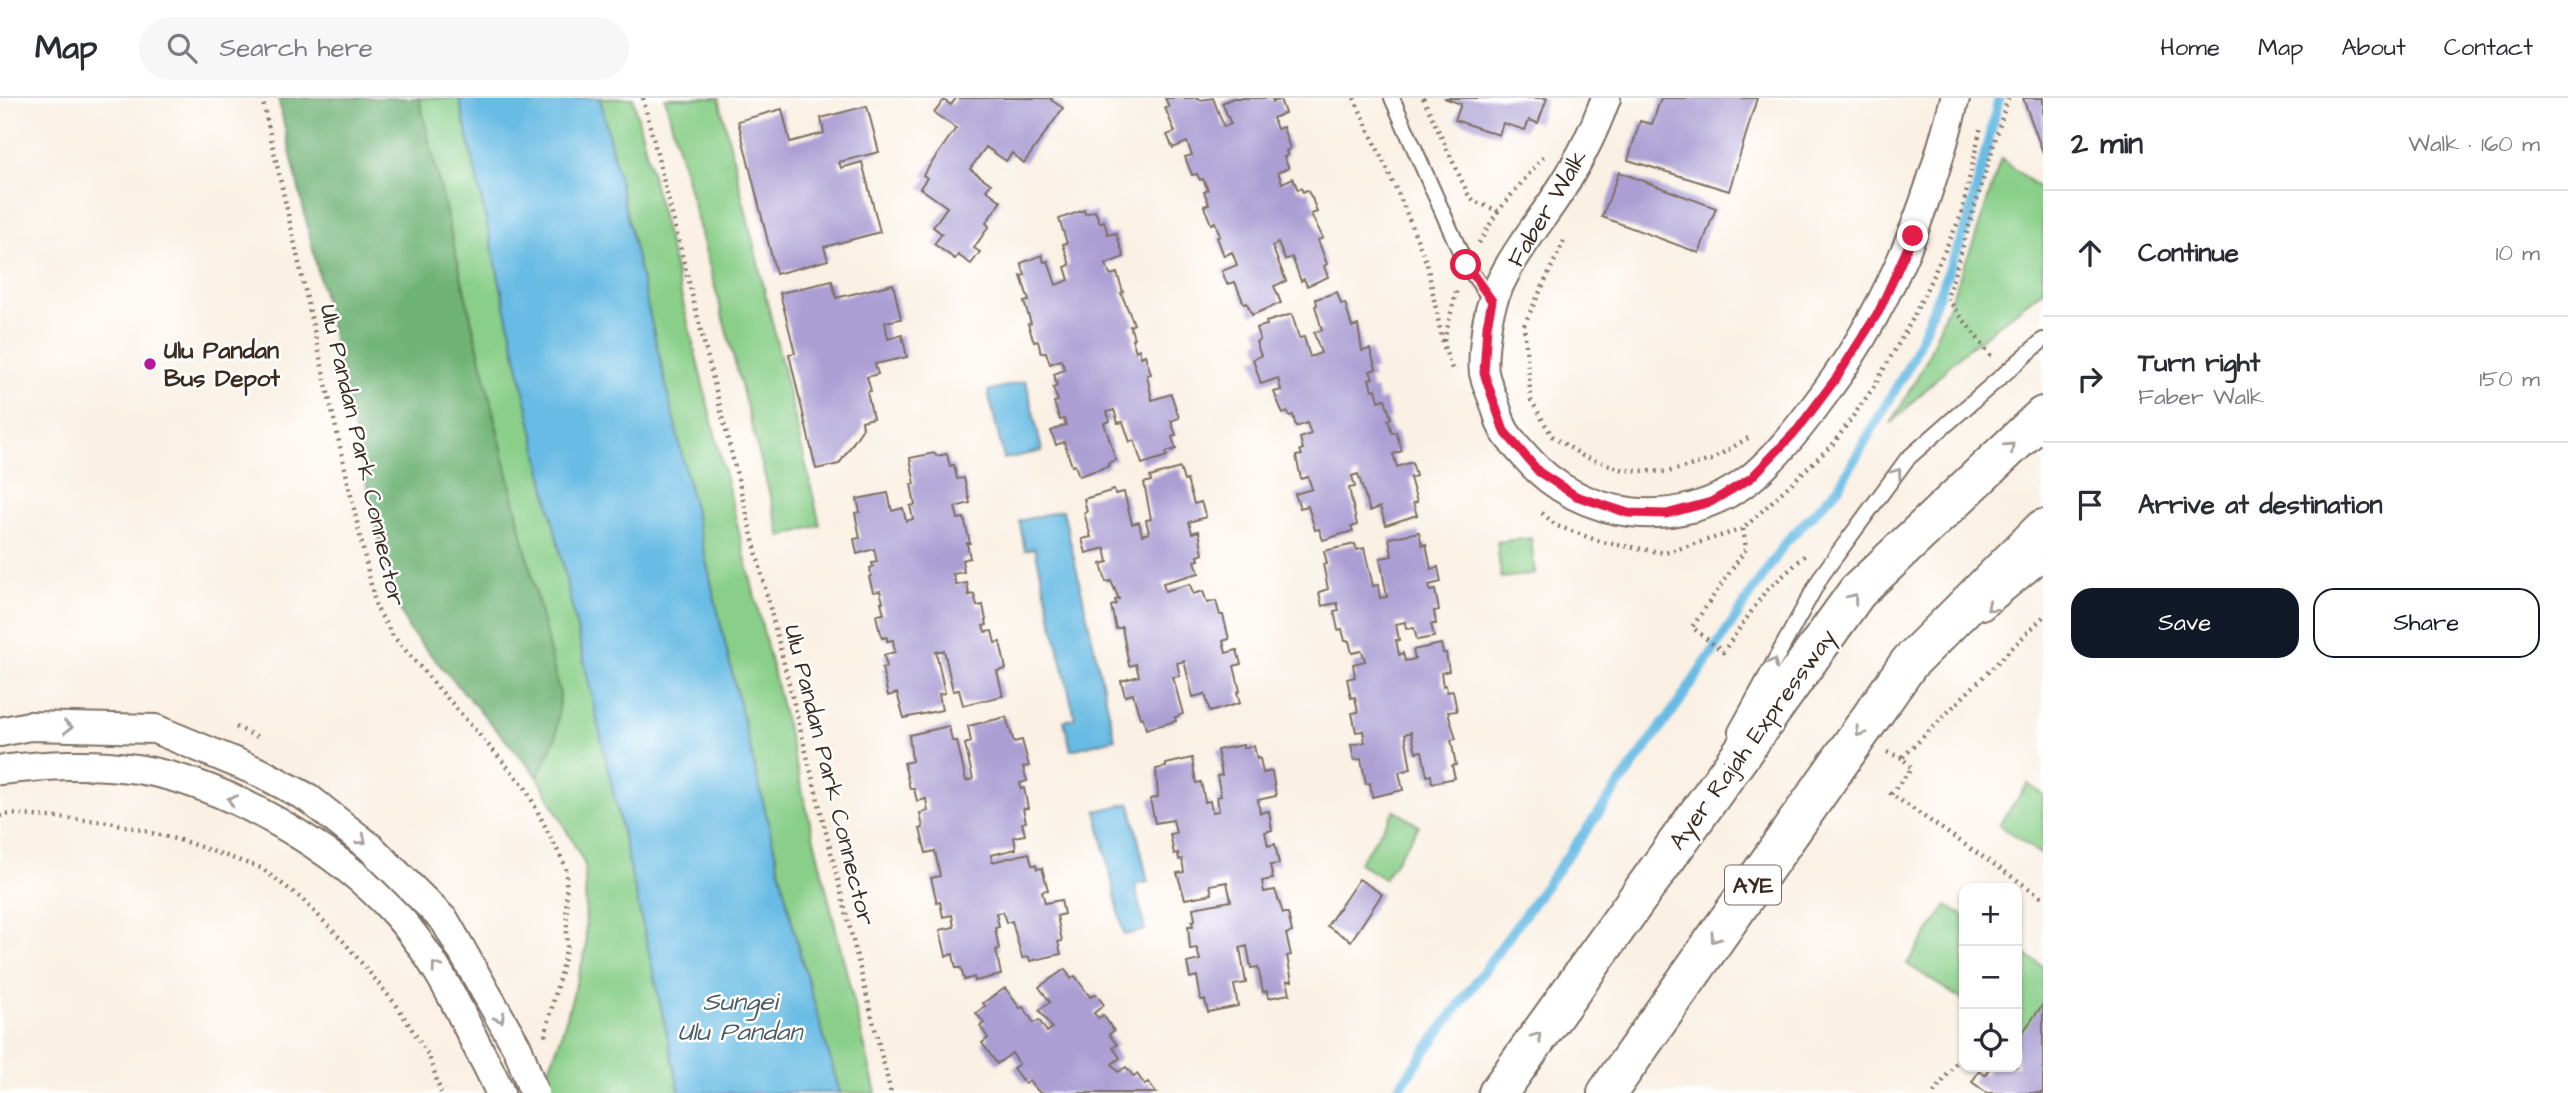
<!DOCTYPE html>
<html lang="en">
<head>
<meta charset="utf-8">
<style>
	:root { --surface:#fff; --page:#f7f7f7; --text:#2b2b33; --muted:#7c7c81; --line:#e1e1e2; --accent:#111827 }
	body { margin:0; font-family:"Architects Daughter",sans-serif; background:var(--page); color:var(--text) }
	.controls { position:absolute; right:21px; bottom:21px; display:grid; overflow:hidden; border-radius:14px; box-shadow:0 2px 5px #0004 }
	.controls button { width:63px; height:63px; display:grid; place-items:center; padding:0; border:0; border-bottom:2px solid var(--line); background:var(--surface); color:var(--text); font:35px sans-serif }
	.stop { position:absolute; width:21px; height:21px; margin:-16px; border:5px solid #e11d48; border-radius:50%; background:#fff }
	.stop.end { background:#e11d48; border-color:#fff; box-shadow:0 2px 7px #0008 }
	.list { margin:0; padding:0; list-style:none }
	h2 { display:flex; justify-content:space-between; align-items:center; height:91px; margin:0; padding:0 28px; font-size:30px }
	h2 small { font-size:23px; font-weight:400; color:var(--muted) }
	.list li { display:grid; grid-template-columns:46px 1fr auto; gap:21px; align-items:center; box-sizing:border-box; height:126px; padding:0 28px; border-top:2px solid var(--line) }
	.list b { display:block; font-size:26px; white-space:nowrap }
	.list p { margin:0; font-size:23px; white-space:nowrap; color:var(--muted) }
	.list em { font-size:23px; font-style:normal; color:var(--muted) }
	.actions { display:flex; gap:14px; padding:21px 28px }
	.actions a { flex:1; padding:16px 0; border:2px solid var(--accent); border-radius:21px; text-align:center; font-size:24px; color:var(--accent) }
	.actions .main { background:var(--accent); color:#fff }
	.icon { flex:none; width:38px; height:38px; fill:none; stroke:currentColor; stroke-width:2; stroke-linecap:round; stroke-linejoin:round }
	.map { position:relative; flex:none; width:2043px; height:995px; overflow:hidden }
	header { display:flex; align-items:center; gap:42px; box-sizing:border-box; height:98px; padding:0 35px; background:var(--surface); border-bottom:2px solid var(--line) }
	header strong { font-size:33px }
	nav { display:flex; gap:38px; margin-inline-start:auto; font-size:24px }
	.search { width:490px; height:63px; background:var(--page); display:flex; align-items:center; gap:18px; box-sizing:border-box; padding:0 24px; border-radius:38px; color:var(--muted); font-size:26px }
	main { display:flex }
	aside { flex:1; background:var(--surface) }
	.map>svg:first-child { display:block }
</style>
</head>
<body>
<header>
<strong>Map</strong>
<div class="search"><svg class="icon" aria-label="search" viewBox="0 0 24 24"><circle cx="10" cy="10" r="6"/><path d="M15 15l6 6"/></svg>Search here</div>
<nav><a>Home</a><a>Map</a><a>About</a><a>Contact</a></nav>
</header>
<main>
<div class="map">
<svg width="2043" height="995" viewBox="0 0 2043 995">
	<rect width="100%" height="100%" fill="#fff"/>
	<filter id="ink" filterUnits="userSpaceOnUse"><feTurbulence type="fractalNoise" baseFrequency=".0143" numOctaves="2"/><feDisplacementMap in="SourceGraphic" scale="14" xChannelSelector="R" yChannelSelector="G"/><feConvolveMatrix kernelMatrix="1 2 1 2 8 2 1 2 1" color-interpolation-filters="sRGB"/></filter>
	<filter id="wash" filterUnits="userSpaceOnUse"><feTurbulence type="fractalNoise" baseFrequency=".00686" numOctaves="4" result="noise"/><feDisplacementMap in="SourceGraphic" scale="28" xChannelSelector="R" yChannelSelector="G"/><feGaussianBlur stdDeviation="1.57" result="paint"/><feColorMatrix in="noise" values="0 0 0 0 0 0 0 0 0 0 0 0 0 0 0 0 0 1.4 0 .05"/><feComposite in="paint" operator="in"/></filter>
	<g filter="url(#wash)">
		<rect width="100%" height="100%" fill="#faf0e3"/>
		<path fill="#89cf89" stroke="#627c54" stroke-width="2" d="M419,0H459L680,995H540L561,939L586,851L585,767L538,679L556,639L560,597Z
			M600,0H633L876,995H840L797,845L728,558Z
			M665,0H719L820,427L781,439Z
			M2001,61L2043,93V192L1961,256L1891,326L1926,263L1975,140Z
			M1531,440L1535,476L1501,480L1497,444Z
			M2028,686L2043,697V758L1999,727Z
			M1395,712L1419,728L1384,781L1359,765Z
			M1947,807L1964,818V903L1907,866Z
			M2017,852L2043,868V949L2041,952L2017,937Z"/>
		<path fill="#6eb275" stroke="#546e4a" stroke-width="2" d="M278,0H419L560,597L556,639L538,679L409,532L391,492Z"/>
		<path fill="#68bbe4" stroke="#527281" stroke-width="2" d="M459,0H600L728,558L797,845L840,995H680Z
			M1026,283L1042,353L1004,361L988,293Z
			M1063,412L1115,641L1071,652L1064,623L1075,620L1035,450L1025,452L1019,423Z
			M1130,705L1148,784L1135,787L1145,832L1124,837L1096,713Z"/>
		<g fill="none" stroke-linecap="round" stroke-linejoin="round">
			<path stroke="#68bbe4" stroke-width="10" d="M1395,995L1680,603L1785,445L1838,390L1911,264L1968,125L1999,0"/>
		</g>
		<g id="blocks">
			<path fill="#aa9ed3" d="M956,0H1052L1051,2L1063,10L1024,65L1012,55L1006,63L986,49L970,71L991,86L986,92L1001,103L986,125L989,128L974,150L980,154L971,166L958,157L955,161L934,146L942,136L933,129L947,109L920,90L927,80L923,77L956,30L934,15L944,2L951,7Z
				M1165,0H1199L1200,2L1213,0L1224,29L1231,26L1222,5L1233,0H1272L1273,4L1280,1L1285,15L1273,20L1277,31L1283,29L1290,51L1286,53L1288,57L1284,59L1289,70L1278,74L1282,85L1293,80L1298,92L1301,90L1303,94L1307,92L1312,100L1317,114L1311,116L1323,140L1318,142L1327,166L1324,168L1328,179L1307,188L1304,181L1301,183L1292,159L1285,162L1278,145L1272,148L1286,183L1274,188L1281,205L1252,217L1247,205L1244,206L1235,184L1227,186L1222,173L1237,167L1232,154L1224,158L1217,139L1220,138L1215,124L1211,126L1204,108L1209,106L1204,94L1208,92L1203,81L1200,82L1197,76L1192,77L1185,59L1192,57L1187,44L1173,50L1167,37L1175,34L1165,10L1169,9Z
				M1444,0H1547L1538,25L1529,22L1525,32L1503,25L1499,37L1455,22L1461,6Z
				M1661,0H1757L1729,93L1628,62L1640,23L1652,26Z
				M2023,0H2043V55Z
				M867,8L879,54L839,64L841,70L862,64L880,134L824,149L828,162L776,176L738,23L782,11L790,44L824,35L821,20Z
				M1619,74L1716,110L1699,155L1602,119Z
				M1084,112L1085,116L1095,113L1100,125L1104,123L1108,137L1116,135L1124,159L1106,166L1110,177L1117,175L1123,194L1121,195L1134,226L1130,228L1134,240L1132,241L1136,253L1139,251L1141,259L1145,257L1151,276L1147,277L1152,302L1171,296L1179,320L1171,323L1176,337L1172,339L1176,351L1166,354L1167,358L1142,366L1134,342L1130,344L1123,324L1118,325L1114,312L1107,314L1110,323L1104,325L1116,362L1108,365L1109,368L1079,378L1075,367L1072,368L1064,344L1056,347L1051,333L1066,327L1064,321L1060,322L1054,304L1058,303L1053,290L1057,288L1054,276L1065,272L1061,262L1050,266L1046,254L1041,255L1038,243L1034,244L1028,226L1031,225L1024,204L1029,203L1021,178L1025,177L1021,165L1042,157L1044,164L1048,163L1056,187L1069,182L1065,169L1070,167L1063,146L1067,145L1059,121Z
				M832,183L836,200L893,186L901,221L885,224L888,241L902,237L907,259L875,266L878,276L867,279L871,293L867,294L873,320L862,323L863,330L839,366L816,371L789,256L795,255L780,195Z
				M1337,194L1341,206L1345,205L1352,229L1358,227L1362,253L1370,251L1376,271L1370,273L1373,280L1369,281L1372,292L1376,291L1379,303L1385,301L1391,320L1388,322L1392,335L1396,334L1402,353L1393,356L1397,369L1412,364L1416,378L1410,380L1417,404L1413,405L1417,417L1386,427L1380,409L1370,413L1358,376L1352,378L1355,389L1349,390L1357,427L1351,429L1353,433L1323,442L1319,431L1315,432L1308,408L1300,410L1295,396L1312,391L1308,379L1301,381L1296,358L1302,357L1300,352L1303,351L1300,340L1311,336L1307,325L1296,329L1293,317L1289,318L1288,314L1283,316L1274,294L1281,292L1278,280L1261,286L1253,261L1261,258L1256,244L1260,242L1256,230L1267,227L1266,224L1292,216L1299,240L1304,239L1310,259L1321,255L1314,235L1322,232L1315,208L1317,207L1316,201Z
				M935,355L936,358L947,356L950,368L954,367L957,381L964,380L970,405L955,409L958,421L964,420L970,445H967L970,460L962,462L964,474L953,476L956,487L967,485L969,497L974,496L977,508L983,507L987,527L983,528L985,534L992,533L995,545L1000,544L1006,571L997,573L1003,598L963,607L959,592L953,593L944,552L936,554L945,595L939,596L942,612L904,620L897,595L888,598L882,570L887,569L884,557L895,554L893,542L887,543V539L882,540L880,531H879L876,517L884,516L881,504H883L880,493L873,494L869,479L871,478L870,470L873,469L872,465L877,464L874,451L857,456L854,441L860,440L855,415L860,414L857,401L888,395L892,413L903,410L906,423L913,421L910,408L915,407L911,386H915L910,360Z
				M1180,370L1184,383L1187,382L1194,406L1201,404L1206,419L1189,424L1192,435L1199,433L1203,456L1198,458L1199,462L1195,463L1199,475L1163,485L1165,493L1190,486L1193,496L1203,493L1207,505L1216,503L1220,517H1223L1229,541L1223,543L1226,555L1237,552L1241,566L1234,568L1240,593L1237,594L1240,605L1210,614L1205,596L1193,599L1184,563L1177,565L1180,578L1173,579L1183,616L1175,619L1176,623L1146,631L1143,619L1140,620L1133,596L1125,598L1121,583L1139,578L1136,566L1129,568L1122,529L1116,531L1111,508L1116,506L1115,502L1119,501L1111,483L1106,484L1101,466L1108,464L1105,450L1086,455L1082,441L1091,439L1084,415L1087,414L1084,401L1114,392L1115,396L1124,394L1132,426L1139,424L1142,437L1149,435L1146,422L1151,421L1144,385L1151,383L1150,379Z
				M1419,434L1422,447L1426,446L1431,471L1438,469L1441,484L1429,487L1430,493L1435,492L1439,512L1434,513L1436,526H1431L1434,539L1417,542L1414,530L1406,531L1405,524L1396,526L1399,542H1396L1399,557L1403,555L1405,563L1415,561L1413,552L1441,546L1443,555H1446L1449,573L1441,575L1443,588L1446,587L1447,594L1453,593L1457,613L1448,614L1456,641L1451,642L1456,667L1452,668L1455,680L1432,685L1431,677L1427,678L1422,653L1416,654L1411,634L1405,636L1411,671L1399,674L1403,692L1372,699L1370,685L1366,686L1361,661L1354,662L1351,647L1365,644L1363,633L1356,634L1352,615L1358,614L1355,599L1351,600L1347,581L1355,579L1353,566L1365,563L1362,553L1352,555L1349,543H1345L1342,531L1338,532L1334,513L1339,512L1337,505L1322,508L1319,494L1328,491L1323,466H1327L1324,453L1355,446L1357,452L1364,450L1373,488L1378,487L1380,500L1387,499L1380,460L1392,458L1389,440Z
				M1006,619L1014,644L1022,642L1029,668L1023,669L1027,683L1020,685L1021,691L1024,690L1028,710L1023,711L1026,724L1022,725L1025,737L1014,739L1016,751L991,757L992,764L1029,755L1032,767H1036L1037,771L1042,770L1048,792L1042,793L1045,805L1061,802L1064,816L1057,818L1062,843L1058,844L1061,856L1030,863L1029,859L1022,860L1012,823L1006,825L1003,814L996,815L999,829L995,830L999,851L996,852L1001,877L975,883L974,879L964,882L961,870H956L953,856L946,858L940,832L954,829L952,817L943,819L940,804L937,805L931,780L940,778L935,753L926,755L920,731L923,730L920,715L928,713L926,701L917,703L914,691H910L904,665L912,663L909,637L949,628L952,643H957L966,683L973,681L965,646L971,644L968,628Z
				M1243,647V650L1254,648L1257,661L1260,660L1263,675L1272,673L1276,698L1258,702L1260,715L1269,713L1272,732L1265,734L1268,748L1275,746L1279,766L1270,767L1273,781L1262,783L1264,794L1275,792L1283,815H1288L1292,834L1286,836L1291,857L1287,858L1292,883H1287L1290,896L1268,900L1267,893L1263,894L1258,869L1251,870L1247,848L1240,850L1246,885L1234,887L1238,908L1208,914L1205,902H1201L1197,878L1190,880L1187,865L1200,862L1197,850L1190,851L1188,828H1193L1192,823L1195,822L1193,810L1231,803L1227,784L1210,787L1212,796L1185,801L1177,775L1184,774L1182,761L1179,762L1178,755L1174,756L1170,736L1176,735L1173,722L1155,725L1150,701L1158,699L1156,671L1166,669V666L1192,660L1196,685L1201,684L1205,704L1210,703L1212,714L1219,713L1217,699L1221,698L1217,678L1222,677L1217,652Z
				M1359,781L1382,796L1351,843L1327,828Z
				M1065,871L1071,881L1075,878L1090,899L1096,896L1104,907L1094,915L1098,920L1103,917L1114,933L1109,936L1117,947L1113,949L1120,960L1112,966L1118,974L1126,969L1134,979L1137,976L1145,987L1148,984L1156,995H1040L1029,983L1025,986L1013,970L1019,966L1012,955L997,966L982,945L988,940L980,928L984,925L976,915L985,908L983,905L1005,890L1020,910L1023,909L1034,925L1039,922L1047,934L1052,930L1039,912L1050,904L1039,889Z
				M2043,906V995H1987L1972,984L1979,973L1985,977L1990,969H2017V930L2023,934Z"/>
		</g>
	</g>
	<g filter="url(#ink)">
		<use href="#blocks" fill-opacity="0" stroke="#7e6f63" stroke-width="2"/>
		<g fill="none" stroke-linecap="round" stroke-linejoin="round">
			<g stroke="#7e6f63" stroke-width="18">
				<path id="service" d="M1392,0L1466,167L1492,203
					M1985,514L2043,466
					M1736,633L1822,477L1907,361L2043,242"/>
			</g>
			<g stroke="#7e6f63" stroke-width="32">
				<path id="minor" d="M1606,0C1593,36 1575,71 1554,102C1528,140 1494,180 1487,226C1485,240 1482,261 1484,275C1486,284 1490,293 1493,301C1497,311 1499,323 1504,332C1509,341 1518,350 1525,358C1581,424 1682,435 1751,380C1774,361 1795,335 1813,311C1887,215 1926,117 1955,0
					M0,634L29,628L155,631L261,675L308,700
					M0,672C47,667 90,664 137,671C226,685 337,750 397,817C430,854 453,898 474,942C483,960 493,977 500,995"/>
			</g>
			<g stroke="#7e6f63" stroke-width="42">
				<path id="motorway" d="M1498,995L1857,494L2043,318
					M1607,995L1909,565L2043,431"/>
			</g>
			<path stroke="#7e6f63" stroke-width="4.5" stroke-dasharray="2 5" stroke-linecap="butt" d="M262,0L376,509L393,538L525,689L566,769L567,848L545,938
				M643,0L891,995
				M1354,0L1403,106L1427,166L1443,246L1452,271
				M1423,0L1468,96L1474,103L1498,113L1544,58
				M1564,143L1524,227L1531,302L1552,338L1583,358L1624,372L1667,374L1711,362L1748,340
				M1479,145L1498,113
				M1444,243L1457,190
				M1991,258L1947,200L2008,0
				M1542,415L1557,428L1602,444L1665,455L1743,431L1834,345L1873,290L1912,222L1961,118L1981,28
				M1743,431L1746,451L1692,529L1723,554L1765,494L1808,455
				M2043,519L1902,660L1912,670L1891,696L2043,800
				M236,629L260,640
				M1887,654L1902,660
				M0,718L10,716L110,724L183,743L261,770L302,801L345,845L397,908L429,958L441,995
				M1934,995L1964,954"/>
			<use href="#service" stroke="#fff" stroke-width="14"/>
			<use href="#minor" stroke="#fff" stroke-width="28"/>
			<use href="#motorway" stroke="#fff" stroke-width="38"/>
			<g stroke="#7e6f63" stroke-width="32" stroke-linecap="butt">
				<path id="minor-bridge" d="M308,700L370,749L445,823L518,951L534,995"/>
			</g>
			<use href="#minor-bridge" stroke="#fff" stroke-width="28"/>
		</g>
		<defs><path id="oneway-chevron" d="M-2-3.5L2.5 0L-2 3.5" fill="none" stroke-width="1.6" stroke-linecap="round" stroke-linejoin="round" transform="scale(1.75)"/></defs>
		<g stroke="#a79f9a">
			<use href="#oneway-chevron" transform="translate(2010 349) rotate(-43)"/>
			<use href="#oneway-chevron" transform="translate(1897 375) rotate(-54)"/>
			<use href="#oneway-chevron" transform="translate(1853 500) rotate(-52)"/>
			<use href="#oneway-chevron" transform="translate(1991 509) rotate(139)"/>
			<use href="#oneway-chevron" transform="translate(1773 565) rotate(-61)"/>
			<use href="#oneway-chevron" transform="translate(68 629) rotate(1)"/>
			<use href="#oneway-chevron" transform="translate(1860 634) rotate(125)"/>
			<use href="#oneway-chevron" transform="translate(232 702) rotate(-157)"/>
			<use href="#oneway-chevron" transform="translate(362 742) rotate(39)"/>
			<use href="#oneway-chevron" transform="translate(1715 840) rotate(125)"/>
			<use href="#oneway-chevron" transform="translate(436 869) rotate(-126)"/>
			<use href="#oneway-chevron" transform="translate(500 920) rotate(61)"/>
			<use href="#oneway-chevron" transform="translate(1537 939) rotate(-54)"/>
		</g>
	</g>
	<g fill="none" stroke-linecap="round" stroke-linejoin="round" filter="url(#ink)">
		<path stroke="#e11d48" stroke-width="9" d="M1466,167L1492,203L1487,228L1484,275L1504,333L1539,374L1576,398L1628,415L1666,416L1711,404L1751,380L1798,331L1837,279L1879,213L1913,138"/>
	</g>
	<circle fill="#b5179e" stroke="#fff" stroke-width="2.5" cx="150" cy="266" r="7"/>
	<g text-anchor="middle" stroke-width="5" stroke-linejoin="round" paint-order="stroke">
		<rect fill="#fff" stroke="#766a62" stroke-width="2" x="1725" y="767.5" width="56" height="39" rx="5"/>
		<g font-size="23" font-weight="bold" fill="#3b2a1e">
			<text x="1753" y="795">AYE</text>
		</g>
		<g font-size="24" fill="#3b2a1e" stroke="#fff">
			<text transform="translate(1547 110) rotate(-59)" y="8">Faber Walk</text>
			<text transform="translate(363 357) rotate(77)" y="8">Ulu Pandan Park Connector</text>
			<text transform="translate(1752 641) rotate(-54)" y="8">Ayer Rajah Expressway</text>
			<text transform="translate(830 677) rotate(76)" y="8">Ulu Pandan Park Connector</text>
		</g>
		<g font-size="24" font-weight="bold" fill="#3b2a1e" stroke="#fff" text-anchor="start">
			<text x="164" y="260">Ulu Pandan<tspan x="164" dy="28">Bus Depot</tspan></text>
		</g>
		<g font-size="26" font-style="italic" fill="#4b5d63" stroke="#fff">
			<text x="740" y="912">Sungei<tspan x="740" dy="30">Ulu Pandan</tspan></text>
		</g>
	</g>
</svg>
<div class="controls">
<button>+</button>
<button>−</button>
<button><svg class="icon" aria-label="locate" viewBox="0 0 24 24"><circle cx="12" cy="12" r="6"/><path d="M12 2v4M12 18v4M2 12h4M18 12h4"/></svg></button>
</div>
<div class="stop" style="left:1466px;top:167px"></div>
<div class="stop end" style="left:1913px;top:138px"></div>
</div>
<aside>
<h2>2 min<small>Walk · 160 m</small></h2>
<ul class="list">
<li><svg class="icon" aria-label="ahead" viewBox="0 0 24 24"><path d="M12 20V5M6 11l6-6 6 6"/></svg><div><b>Continue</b></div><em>10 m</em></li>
<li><svg class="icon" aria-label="right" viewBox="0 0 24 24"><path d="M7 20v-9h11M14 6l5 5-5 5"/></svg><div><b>Turn right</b><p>Faber Walk</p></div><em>150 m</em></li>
<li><svg class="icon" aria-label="arrive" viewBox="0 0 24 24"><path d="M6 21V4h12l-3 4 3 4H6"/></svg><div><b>Arrive at destination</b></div></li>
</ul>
<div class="actions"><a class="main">Save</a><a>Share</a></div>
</aside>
</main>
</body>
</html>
